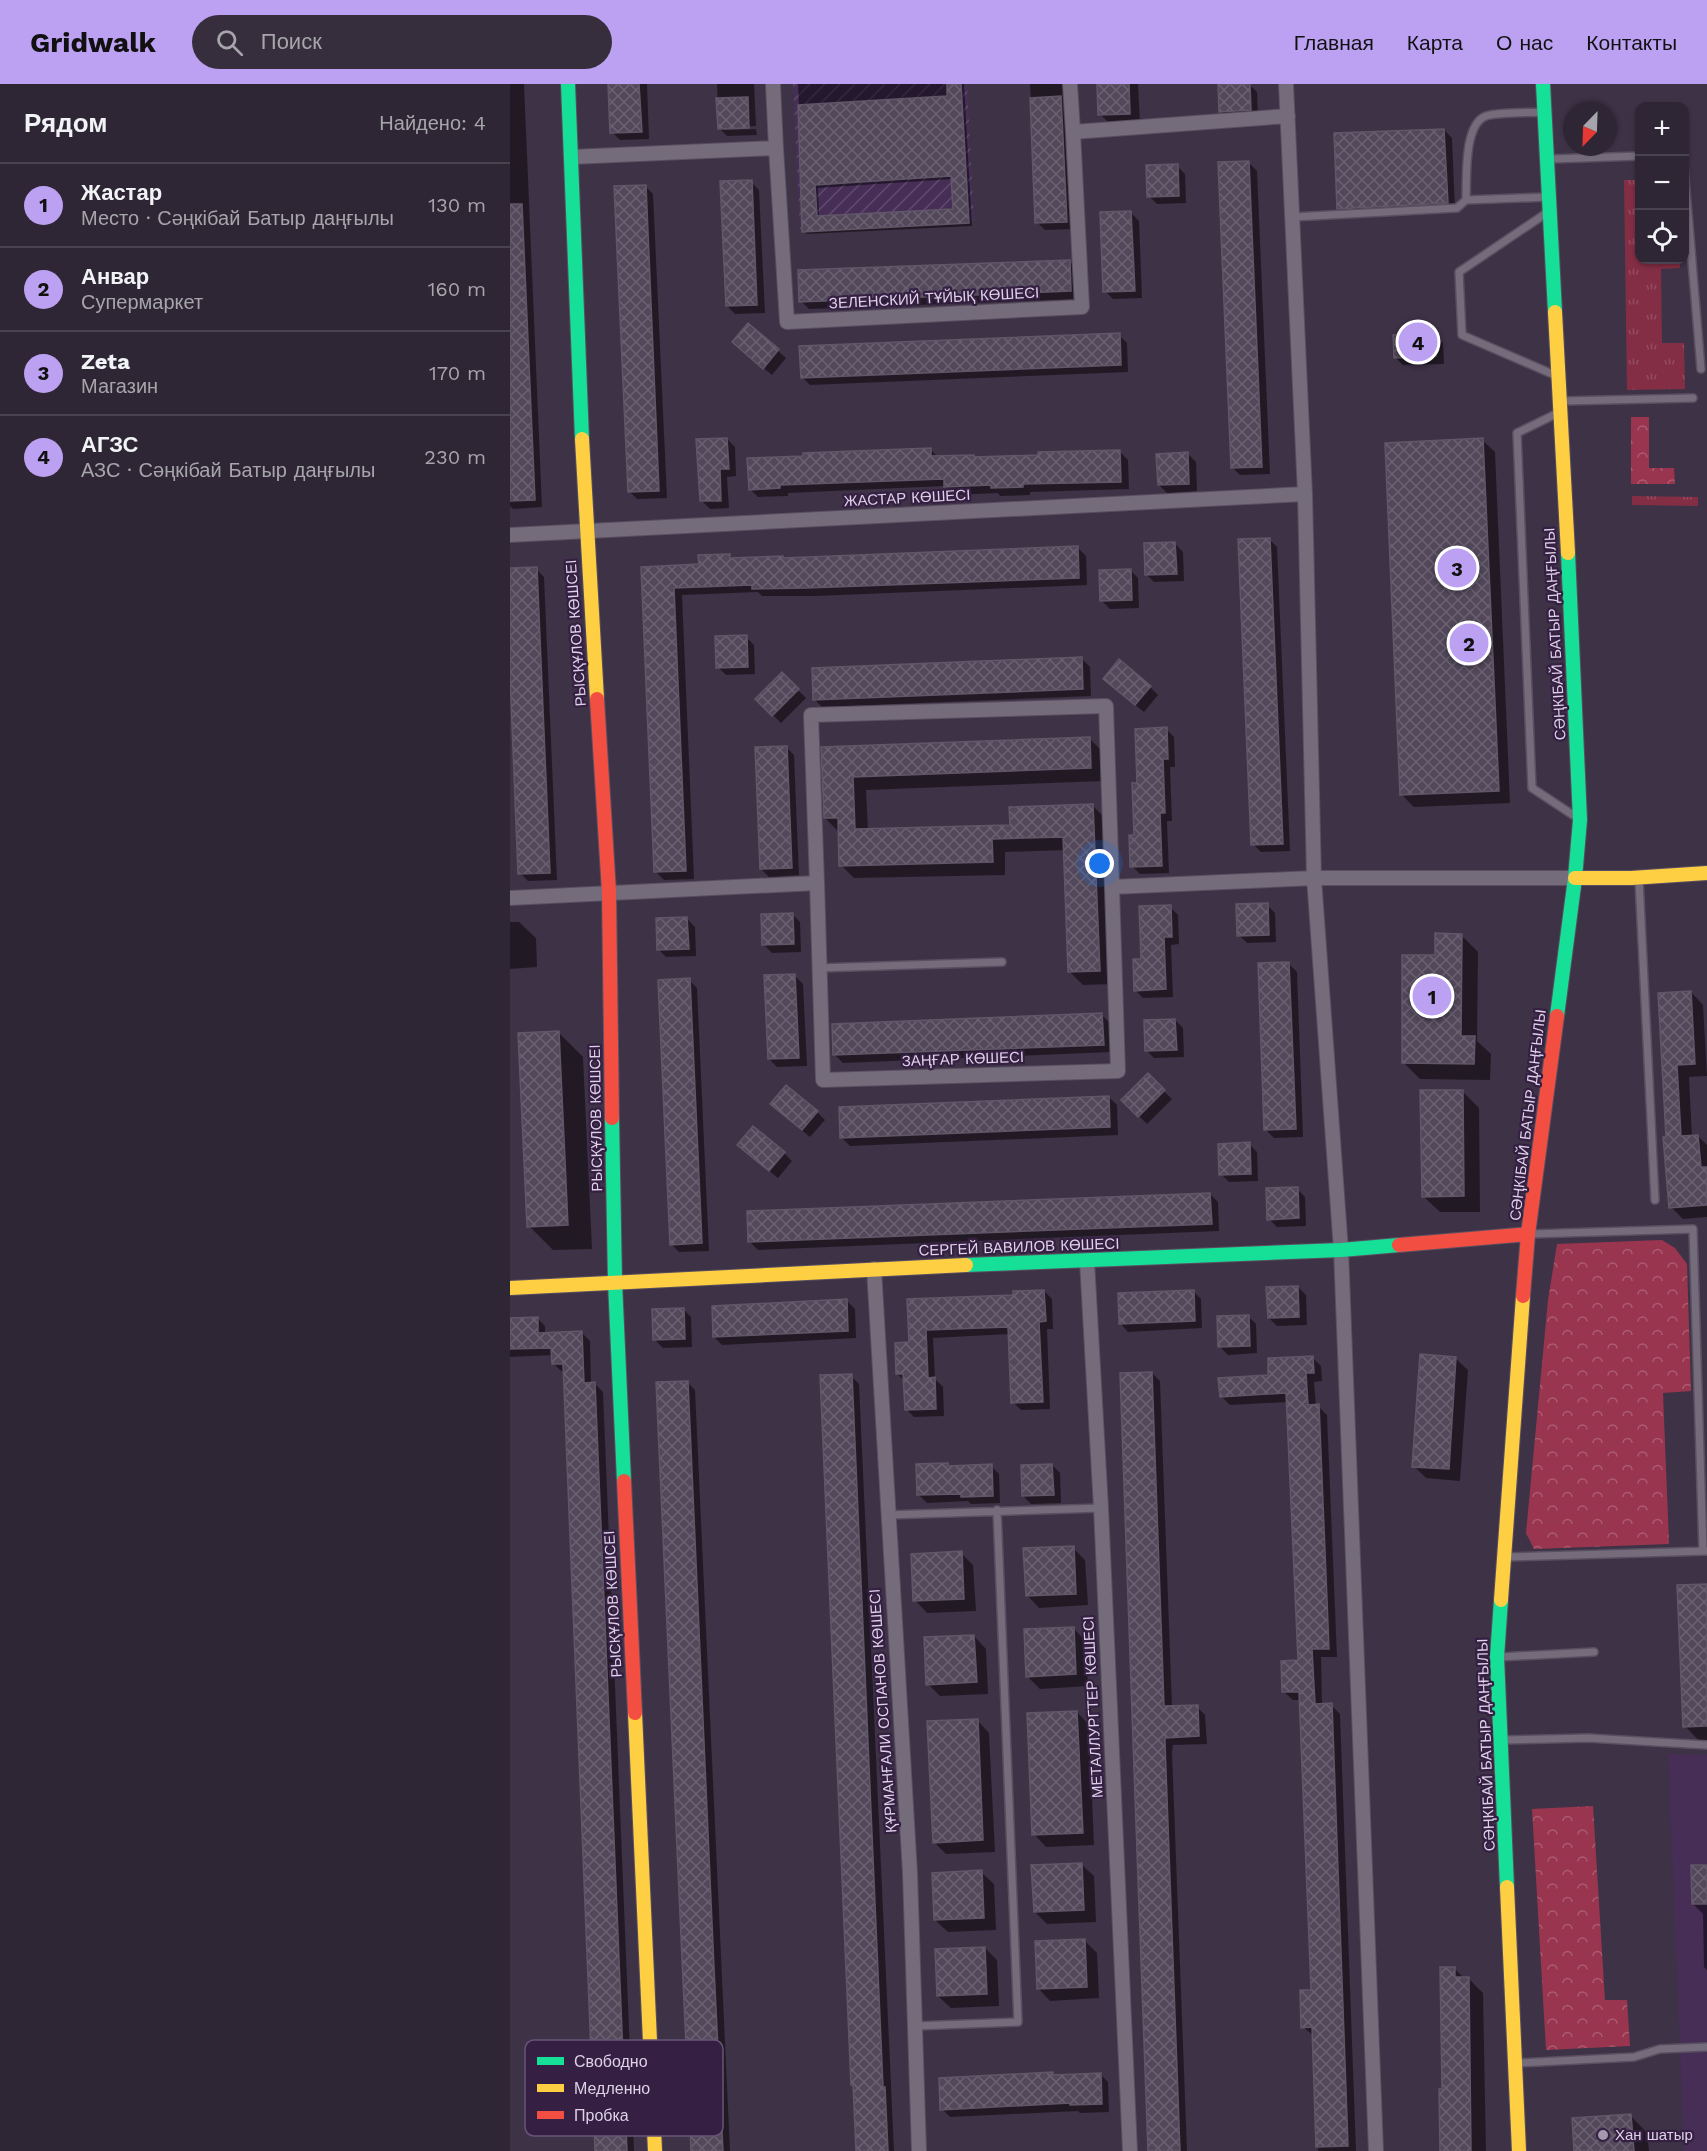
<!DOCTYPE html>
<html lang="ru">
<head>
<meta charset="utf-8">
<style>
	:root { --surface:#2e2634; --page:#362e3c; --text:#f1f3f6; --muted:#a7a5ac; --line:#49434f; --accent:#bca0f2 }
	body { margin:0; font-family:"Work Sans",sans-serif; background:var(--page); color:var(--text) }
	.controls { position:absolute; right:18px; top:18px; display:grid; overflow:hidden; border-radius:12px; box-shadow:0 2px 4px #0004 }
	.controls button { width:54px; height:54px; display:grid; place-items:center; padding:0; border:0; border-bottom:2px solid var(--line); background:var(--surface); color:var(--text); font:30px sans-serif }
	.compass { position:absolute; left:1053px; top:18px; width:54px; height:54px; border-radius:50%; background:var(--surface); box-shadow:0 2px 4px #0004; rotate:203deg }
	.you { position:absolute; left:590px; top:780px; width:21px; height:21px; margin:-15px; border:4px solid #fff; border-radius:50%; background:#1a73e8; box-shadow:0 0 0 9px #1a73e833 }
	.badge { display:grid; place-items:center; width:39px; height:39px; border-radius:50%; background:var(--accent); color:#111; font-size:20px; font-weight:700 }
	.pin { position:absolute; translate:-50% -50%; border:3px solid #fff; box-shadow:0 2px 6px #0006 }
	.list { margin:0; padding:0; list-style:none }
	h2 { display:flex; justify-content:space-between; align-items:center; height:78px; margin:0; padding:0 24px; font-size:26px }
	h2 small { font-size:20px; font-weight:400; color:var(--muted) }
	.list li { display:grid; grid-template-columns:39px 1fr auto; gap:18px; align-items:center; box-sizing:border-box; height:84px; padding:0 24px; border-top:2px solid var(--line) }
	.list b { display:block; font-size:22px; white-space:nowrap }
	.list p { margin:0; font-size:20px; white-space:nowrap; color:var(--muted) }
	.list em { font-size:20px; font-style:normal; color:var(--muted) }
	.icon { flex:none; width:33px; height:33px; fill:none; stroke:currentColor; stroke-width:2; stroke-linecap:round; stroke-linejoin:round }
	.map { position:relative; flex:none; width:1197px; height:2067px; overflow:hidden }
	header { display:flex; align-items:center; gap:36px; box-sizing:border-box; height:84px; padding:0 30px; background:var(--accent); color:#111 }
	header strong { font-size:28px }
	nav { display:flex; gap:33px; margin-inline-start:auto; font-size:21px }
	.search { width:420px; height:54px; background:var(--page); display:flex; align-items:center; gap:15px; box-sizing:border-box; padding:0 21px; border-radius:33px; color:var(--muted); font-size:22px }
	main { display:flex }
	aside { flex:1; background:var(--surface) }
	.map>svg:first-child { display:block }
</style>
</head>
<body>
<header>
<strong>Gridwalk</strong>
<div class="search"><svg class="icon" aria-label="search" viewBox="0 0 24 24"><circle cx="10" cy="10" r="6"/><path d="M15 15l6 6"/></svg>Поиск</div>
<nav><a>Главная</a><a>Карта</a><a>О нас</a><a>Контакты</a></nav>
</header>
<main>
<aside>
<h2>Рядом<small>Найдено: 4</small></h2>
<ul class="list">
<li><span class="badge">1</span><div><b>Жастар</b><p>Место · Сәңкібай Батыр даңғылы</p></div><em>130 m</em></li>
<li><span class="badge">2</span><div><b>Анвар</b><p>Супермаркет</p></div><em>160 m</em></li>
<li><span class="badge">3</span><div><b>Zeta</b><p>Магазин</p></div><em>170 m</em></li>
<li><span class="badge">4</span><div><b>АГЗС</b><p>АЗС · Сәңкібай Батыр даңғылы</p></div><em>230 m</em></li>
</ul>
</aside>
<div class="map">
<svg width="1197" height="2067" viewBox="0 0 1197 2067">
	<defs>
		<pattern id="industrial-furrows" width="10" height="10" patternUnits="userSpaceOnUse" patternTransform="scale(1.5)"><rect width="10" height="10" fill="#462e56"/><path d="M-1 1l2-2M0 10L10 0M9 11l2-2" fill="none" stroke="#604b6e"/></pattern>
		<pattern id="grass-tufts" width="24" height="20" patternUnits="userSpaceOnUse" patternTransform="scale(1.5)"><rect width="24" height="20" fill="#832e44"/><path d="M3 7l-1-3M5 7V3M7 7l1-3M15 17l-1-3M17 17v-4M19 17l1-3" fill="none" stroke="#944b5f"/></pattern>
		<pattern id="forest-crowns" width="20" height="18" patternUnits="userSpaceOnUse" patternTransform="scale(1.5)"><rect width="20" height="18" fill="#9a354f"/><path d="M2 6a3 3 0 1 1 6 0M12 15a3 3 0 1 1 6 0" fill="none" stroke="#ac5b71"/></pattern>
		<pattern id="building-cross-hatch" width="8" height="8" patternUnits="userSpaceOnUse" patternTransform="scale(1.5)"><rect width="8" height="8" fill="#52485a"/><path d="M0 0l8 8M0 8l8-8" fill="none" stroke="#6a6172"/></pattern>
	</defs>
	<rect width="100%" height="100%" fill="#3e3246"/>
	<path fill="#462e56" d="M1158,1670L1197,1671V2067H1174Z"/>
	<path fill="url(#industrial-furrows)" d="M283,0H457L464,136L290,145Z"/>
	<path fill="url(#grass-tufts)" d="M1114,96H1129L1130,176H1170V184L1151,185L1152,259H1174L1175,305L1117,306Z
		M1122,412L1188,413V422L1122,421Z"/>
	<path fill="url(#forest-crowns)" d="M1121,333H1139V384H1164L1165,400H1121Z
		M1152,1156L1165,1164L1177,1180L1181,1307L1153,1309L1159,1460L1024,1465L1016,1449L1038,1216L1047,1160Z
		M1083,1722L1095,1916H1117L1120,1962L1036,1966L1022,1725Z"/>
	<path fill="#0007" fill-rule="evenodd" d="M0,0H14L32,423L3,425L0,422Z
		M100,0H137L139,55L110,56L102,48Z
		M207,0H244L246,42L214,43V46L246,45L247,51L217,52L209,44Z
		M288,0H454L462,142L297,150L294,147ZM443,95L445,127L309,133L308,104Z
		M520,0H558L564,145L535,146L527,138Z
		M588,0H628L630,40L601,41L590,30Z
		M739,0L747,8L748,33L719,35L711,27Z
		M934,46L942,54L945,126L837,132L829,124Z
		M739,79L747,87L760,390L730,391L722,383Z
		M667,82L675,90L676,119L647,120L639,112Z
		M241,98L249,106L255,229L225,230L217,222Z
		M135,102L143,110L157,414L127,415L119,407Z
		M621,129L629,137L632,214L603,215L595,207Z
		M559,177L567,185L568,215L299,225L291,217Z
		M238,241L276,274L262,291L232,266Z
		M609,251L617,259L618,288L300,301L292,293Z
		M925,251L933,259L934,280L893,281L885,273Z
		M217,355L225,363L226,392L217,393L219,424L200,425L192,417Z
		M972,356L985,368L1000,719L904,723L892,711Z
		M420,365L428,373L464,372L466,375L610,368L618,376L619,405L520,408V411L490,412L488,409L443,411L435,402L278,409V412L248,413L240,405Z
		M678,370L686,378L687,407L657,409L649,401Z
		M759,455L767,463L780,767L751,768L743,760Z
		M665,460L673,468L674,497L644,498L636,490Z
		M568,464L576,472L577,501L306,512H252L248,508L172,511L184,795L154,796L146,788L133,484L190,482L220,471L224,476L274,475Z
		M26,485L34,493L47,796L18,797L10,789L0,568V486Z
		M620,486L628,494L629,524L600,525L592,517Z
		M236,553L244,561L245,590L216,591L208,583Z
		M572,575L580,583L581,612L312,623L304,615Z
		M272,591L296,614L271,639L247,615Z
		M603,603H640L648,611L634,628Z
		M656,645L664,653L665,683H660L662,737H657L659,789L630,790L622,782L628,700Z
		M579,654L592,667L594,697L356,706L358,746L501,743L583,722L596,735L603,900L573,901L560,888L555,766L495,768V791L344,794L331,781L328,747L315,734L313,665Z
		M276,663L284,671L289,791L259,793L251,785Z
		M757,821L765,829L766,858L737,859L729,851Z
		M660,823L668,831L669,860L661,861L663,913L633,914L625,906L633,876Z
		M282,830L290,838L291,868L262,869L254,861Z
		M177,835L185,843L186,872L156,873L148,865Z
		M0,838H9L26,854L27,883L0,885Z
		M951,851L968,868L967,957L981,970L980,996L910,995L893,978L927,873Z
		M779,880L787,888L793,1053L764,1054L756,1046Z
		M285,892L293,900L297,982L267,983L259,975Z
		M179,896L187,904L199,1167L169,1168L161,1160Z
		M1181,908L1193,921L1197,992L1179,993L1182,1053L1188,1052L1197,1061V1133L1173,1135L1161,1123L1150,910Z
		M592,931L600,939L601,968L333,979L325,971Z
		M665,936L673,944L674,973L644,974L636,966Z
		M49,949L73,973L82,1165L43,1166L19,1142Z
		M638,992L662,1015L637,1040L613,1016Z
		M952,1007L969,1024L970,1128H930L913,1112Z
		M599,1013L607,1021L608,1051L340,1062L332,1054Z
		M270,1028H307L315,1036L300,1053Z
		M739,1060L747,1068L748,1097L719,1098L711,1090Z
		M237,1069H274L282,1077L268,1094Z
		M787,1105L795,1113L796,1142L767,1143L759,1135Z
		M700,1110L708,1118L709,1147L248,1166L240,1158Z
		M788,1203L796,1211L797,1241L767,1242L759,1234Z
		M534,1207L542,1215L543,1245H537L540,1325L511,1326L503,1318L499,1250L423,1254L425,1295L433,1303L434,1332L404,1333L396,1325L395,1297L387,1290L400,1260L398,1217L504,1213Z
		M683,1207L691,1215L692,1244L618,1248L610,1239Z
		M337,1217L345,1225L346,1254L212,1261L204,1253Z
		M173,1225L181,1233L182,1263L153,1264L145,1256Z
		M738,1232L746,1240L747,1269L718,1271L710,1263Z
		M27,1234L35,1242V1250L72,1249L80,1257L81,1300H85L93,1308L124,2067H87L55,1287H51L43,1279V1271L0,1273V1235Z
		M802,1273L811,1282L812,1297L804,1298L806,1322H808L817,1331L827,1573H811L812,1621H821L830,1630L846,2067H808L804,1952L793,1943L802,1907L791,1616H783L774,1608L789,1578L778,1318L720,1321L711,1312Z
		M945,1274L958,1286L950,1397L916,1394L904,1382Z
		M642,1289L650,1297L662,1623H687L695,1631L697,1660L663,1661L662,1668L677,2067H640Z
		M341,1292L349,1300L384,2067H347Z
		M177,1298L185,1306L220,2067H182Z
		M437,1380L440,1383L481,1382L489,1390L490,1419L461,1420L458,1417L417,1419L409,1411Z
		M542,1381L550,1389L551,1419L521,1420L513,1412Z
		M563,1464L575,1476L578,1521L529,1524L517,1511Z
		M451,1469L463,1481L466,1527L417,1529L405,1516Z
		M1197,1501V1659H1191L1175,1642Z
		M564,1545L576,1557L578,1602L530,1605L517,1592Z
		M464,1552L476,1565L478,1610L430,1612L418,1600Z
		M567,1628L579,1641L584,1761L536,1763L524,1750Z
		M467,1636L479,1649L485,1768L436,1770L424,1758Z
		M571,1780L584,1792L586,1838L537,1840L525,1828Z
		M1197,1782V1886L1194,1883L1193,1830L1183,1820Z
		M471,1788L484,1800L486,1846L438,1848L425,1836Z
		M574,1856L587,1869L589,1914L540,1917L528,1904Z
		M475,1864L487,1876L489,1922L441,1924L428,1912Z
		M944,1884L954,1894H958L973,1909L976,2067H932L933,2007Z
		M543,1990L545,1992L590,1990L598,1998L599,2028L570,2029L568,2027L440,2033L432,2025Z
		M1121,2032L1137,2049L1139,2067H1066Z"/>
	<path fill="url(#building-cross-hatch)" stroke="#615668" stroke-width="1.5" fill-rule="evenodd" d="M98,0H129L132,48L100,49Z
		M437,0H451L459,139L292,148L288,21L437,12ZM441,92L443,125L307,132L305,101Z
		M587,0H619L620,30L588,31Z
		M708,0H740L741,26L709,28Z
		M551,12L557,138L525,139L520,14Z
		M238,13L239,44L208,45L206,14Z
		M934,45L938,119L827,125L824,49Z
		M739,77L752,383L721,384L708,78Z
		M668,80L669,112L637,113L636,81Z
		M242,96L247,221L216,222L210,97Z
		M136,101L149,407L118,408L104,102Z
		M0,120H12L25,416L0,417Z
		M621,127L625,207L593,208L590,128Z
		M560,176L561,207L289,218L288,186Z
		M238,239L269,265L253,285L222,258Z
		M610,249L611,281L291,294L289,262Z
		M926,249V272L884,274L883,251Z
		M217,354L219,385H210L211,417H190L186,355Z
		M973,354L989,707L890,711L875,359Z
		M421,364V372L464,371V373L528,371V368L610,366L611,398L513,400V403L481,404V401L434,403V395L270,401V404L239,406L237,374L293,372V369Z
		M678,368L679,400L648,401L646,370Z
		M760,454L773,760L741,761L728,455Z
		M665,458L667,490L635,491L634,459Z
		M568,462L569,494L297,504L242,505V501L164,504L176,787L144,788L131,483L189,480L188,471L220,470V474L273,472V474Z
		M27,483L40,789L8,790L0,591V484Z
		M621,485L622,516L590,517L589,486Z
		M237,551L238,583L206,584L205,552Z
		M572,573L573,605L303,616L302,584Z
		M609,575L641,602L625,621L593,595Z
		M272,588L289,605L262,632L245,615Z
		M657,643L658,675H653L655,729H650L652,782L620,783L619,751H624L622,699H627L625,645Z
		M580,653L581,684L343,693L345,745L500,741L499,723L583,720L590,887L558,888L553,753L482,755L483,778L329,782L328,734H314L311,663Z
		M277,662L282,784L250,785L245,663Z
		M758,819L759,851L727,852L726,820Z
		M661,821L662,853H654L656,905L624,907L623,875H631L629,822Z
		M283,829L284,860L252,861L251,830Z
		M177,833L179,865L147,866L146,834Z
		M925,849L952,850L951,952H965L964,980L892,979V871H925Z
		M779,878L786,1045L754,1046L748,879Z
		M285,890L289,974L258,975L254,891Z
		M180,894L192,1159L160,1161L148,896Z
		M1181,907L1185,980L1167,981L1171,1052L1188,1051L1191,1083H1197V1121L1159,1124L1153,1053H1156L1148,909Z
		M592,929L594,961L323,971L322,940Z
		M665,935L667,966L635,967L634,936Z
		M49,947L58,1141L17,1143L8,949Z
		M638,989L655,1006L628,1033L611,1016Z
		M276,1001L308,1027L292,1046L260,1020Z
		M910,1006H953L954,1112L912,1113Z
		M599,1012L600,1043L330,1054L329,1023Z
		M243,1042L275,1068L259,1087L227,1061Z
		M740,1058L741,1090L709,1091L708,1060Z
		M788,1103L789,1134L757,1136L756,1104Z
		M700,1109L702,1140L238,1158L237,1127Z
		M788,1202L789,1233L758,1234L756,1203Z
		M534,1206L536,1237L529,1238L533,1318L501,1319L498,1243L416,1246L418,1294L425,1293L426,1325L395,1326L393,1290H386L385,1259L399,1258L397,1215L503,1211V1207Z
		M684,1206L685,1237L609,1240L608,1209Z
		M337,1215L338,1247L203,1253L202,1222Z
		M174,1224L175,1255L143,1256L142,1225Z
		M739,1231L740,1262L708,1263L707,1232Z
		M28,1233V1249L72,1247L74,1299L85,1298L117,2067H85L53,1280H42L41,1264L0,1265V1234Z
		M910,1270L946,1273L939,1385L902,1383Z
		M803,1272L804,1289H796L798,1321L809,1320L819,1565H802L805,1620L822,1619L838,2062L806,2063L802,1943L791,1944L790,1906H801L789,1608H772L771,1577L788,1576L776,1309L710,1313L708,1294L758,1291V1274Z
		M642,1288L654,1622L688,1621L689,1652L655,1654V1659L670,2067H638L625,1713L610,1289Z
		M342,1290L373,2003H375L378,2067H346L343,2001H341L310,1291Z
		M178,1297L204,1884L213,2067H181L172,1875L146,1298Z
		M438,1379V1382L482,1380L483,1412L451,1413V1410L407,1411L406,1380Z
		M542,1380L544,1411L512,1412L511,1381Z
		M564,1462L566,1510L516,1512L513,1464Z
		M452,1467L454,1515L403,1517L401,1470Z
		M1197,1500V1642L1173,1643L1167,1501Z
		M564,1543L566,1590L516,1593L514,1545Z
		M464,1551L467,1598L416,1601L414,1553Z
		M567,1627L573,1749L522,1751L517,1629Z
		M468,1635L473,1756L423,1759L417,1637Z
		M572,1779L574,1826L524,1828L521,1781Z
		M1181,1781H1197V1820H1182Z
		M472,1786L474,1834L424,1836L422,1789Z
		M575,1855L577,1903L527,1905L525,1857Z
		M475,1863L477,1910L427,1912L425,1865Z
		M930,1883H945V1893H959L961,2067H930L929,2005H932Z
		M543,1988V1991L591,1989L592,2020L560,2021V2019L430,2026L429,1994Z
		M1121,2030L1124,2067H1064L1062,2034Z"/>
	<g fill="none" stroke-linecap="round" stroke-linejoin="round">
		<g stroke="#594f61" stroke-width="10">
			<path id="lane" d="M1040,75L1130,72
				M1174,82L1191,285
				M956,116C957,97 953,40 976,32C989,28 1018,29 1033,28
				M1038,128L949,188L952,251L1047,292
				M783,133L947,124L956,116L1038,113
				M1053,317L1183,314
				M1048,329L1007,349L1022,704L1066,733
				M1129,796L1145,1116
				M309,884L492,878
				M1021,1150L1183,1145L1193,1467
				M377,1431L591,1424
				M996,1473L1197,1467
				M990,1573L1084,1568
				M993,1656L1078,1654L1197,1661
				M405,1942L508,1938L487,1426
				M1008,1979L1124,1973L1150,1965L1197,1963"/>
		</g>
		<g stroke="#594f61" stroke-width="16">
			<path id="street" d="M560,0L563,48
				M776,0L795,410L804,794L831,1166L866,2067
				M266,64L277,238L572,223L563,48L778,32
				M61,73L266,64L263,0
				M0,451L795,410
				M307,799L313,996L608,987L602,803L804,794H1065
				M0,814L307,799L301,631L596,622L602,803
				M577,1177L591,1424L620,2067
				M364,1185L400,1789L409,2067"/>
		</g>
		<g stroke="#594f61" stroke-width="16">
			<path id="fast" d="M58,0L72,355
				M1033,0L1045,228
				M1047,932L1065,794L1070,736L1058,469
				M102,1034L105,1198L114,1397
				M456,1181L831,1166L889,1161
				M991,1516L987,1573L997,1803"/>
		</g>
		<g stroke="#594f61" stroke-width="16">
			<path id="slow" d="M1045,228L1058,469
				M72,355L87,615
				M1065,794H1121L1197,789
				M0,1204L456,1181
				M991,1516L1013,1212
				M125,1629L145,2067
				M997,1803L1009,2067"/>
		</g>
		<g stroke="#594f61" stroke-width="16">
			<path id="jam" d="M87,615L99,808L102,1034
				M889,1161L1018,1150
				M1013,1212L1018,1150L1047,932
				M114,1397L125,1629"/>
		</g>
		<use href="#lane" stroke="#746b7b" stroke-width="7"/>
		<use href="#street" stroke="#746b7b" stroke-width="14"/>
		<use href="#fast" stroke="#16e098" stroke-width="14"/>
		<use href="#slow" stroke="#ffcf43" stroke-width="14"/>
		<use href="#jam" stroke="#f24e42" stroke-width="14"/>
	</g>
	<circle fill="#a699af" stroke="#352043" stroke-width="2" cx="1093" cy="2051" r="6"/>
	<g text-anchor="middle" stroke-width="4.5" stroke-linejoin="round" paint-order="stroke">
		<g font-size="15" fill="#ded1e8" stroke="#352043">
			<text transform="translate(424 214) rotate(-3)" y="5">ЗЕЛЕНСКИЙ ТҰЙЫҚ КӨШЕСІ</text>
			<text transform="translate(397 414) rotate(-3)" y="5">ЖАСТАР КӨШЕСІ</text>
			<text transform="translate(66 549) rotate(-94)" y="5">РЫСҚҰЛОВ КӨШСЕІ</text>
			<text transform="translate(1045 550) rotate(-93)" y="5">СӘҢКІБАЙ БАТЫР ДАҢҒЫЛЫ</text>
			<text transform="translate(453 975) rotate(-2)" y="5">ЗАҢҒАР КӨШЕСІ</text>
			<text transform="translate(1018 1031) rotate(-83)" y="5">СӘҢКІБАЙ БАТЫР ДАҢҒЫЛЫ</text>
			<text transform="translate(86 1034) rotate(-91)" y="5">РЫСҚҰЛОВ КӨШСЕІ</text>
			<text transform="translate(509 1163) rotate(-2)" y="5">СЕРГЕЙ ВАВИЛОВ КӨШЕСІ</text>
			<text transform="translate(103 1520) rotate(-93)" y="5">РЫСҚҰЛОВ КӨШСЕІ</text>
			<text transform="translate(583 1623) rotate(-93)" y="5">МЕТАЛЛУРГТЕР КӨШЕСІ</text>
			<text transform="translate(373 1627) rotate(-94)" y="5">ҚҰРМАНҒАЛИ ОСПАНОВ КӨШЕСІ</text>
			<text transform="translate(976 1661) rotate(-92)" y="5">СӘҢКІБАЙ БАТЫР ДАҢҒЫЛЫ</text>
		</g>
		<g font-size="15" fill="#ded1e8" stroke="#352043" text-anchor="start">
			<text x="1105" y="2056">Хан шатыр</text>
		</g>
	</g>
	<rect x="15" y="1956" width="198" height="96" rx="9" fill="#352043" stroke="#685575" stroke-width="1.5"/>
	<rect x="27" y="1973" width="27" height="8" fill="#16e098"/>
	<rect x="27" y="2000" width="27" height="8" fill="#ffcf43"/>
	<rect x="27" y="2027" width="27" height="8" fill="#f24e42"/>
	<g font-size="16" fill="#ded1e8">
		<text x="64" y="1983">Свободно</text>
		<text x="64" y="2010">Медленно</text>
		<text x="64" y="2037">Пробка</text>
	</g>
</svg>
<div class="controls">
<button>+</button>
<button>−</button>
<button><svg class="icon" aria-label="locate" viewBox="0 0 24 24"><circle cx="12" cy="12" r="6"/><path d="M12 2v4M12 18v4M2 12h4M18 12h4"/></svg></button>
</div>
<svg class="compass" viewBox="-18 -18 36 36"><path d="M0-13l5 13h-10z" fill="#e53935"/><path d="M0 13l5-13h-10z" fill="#a7a5ac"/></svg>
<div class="you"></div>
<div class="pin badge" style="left:922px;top:912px">1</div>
<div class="pin badge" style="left:959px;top:559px">2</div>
<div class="pin badge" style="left:947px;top:484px">3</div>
<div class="pin badge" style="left:908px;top:258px">4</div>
</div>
</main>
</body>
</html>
